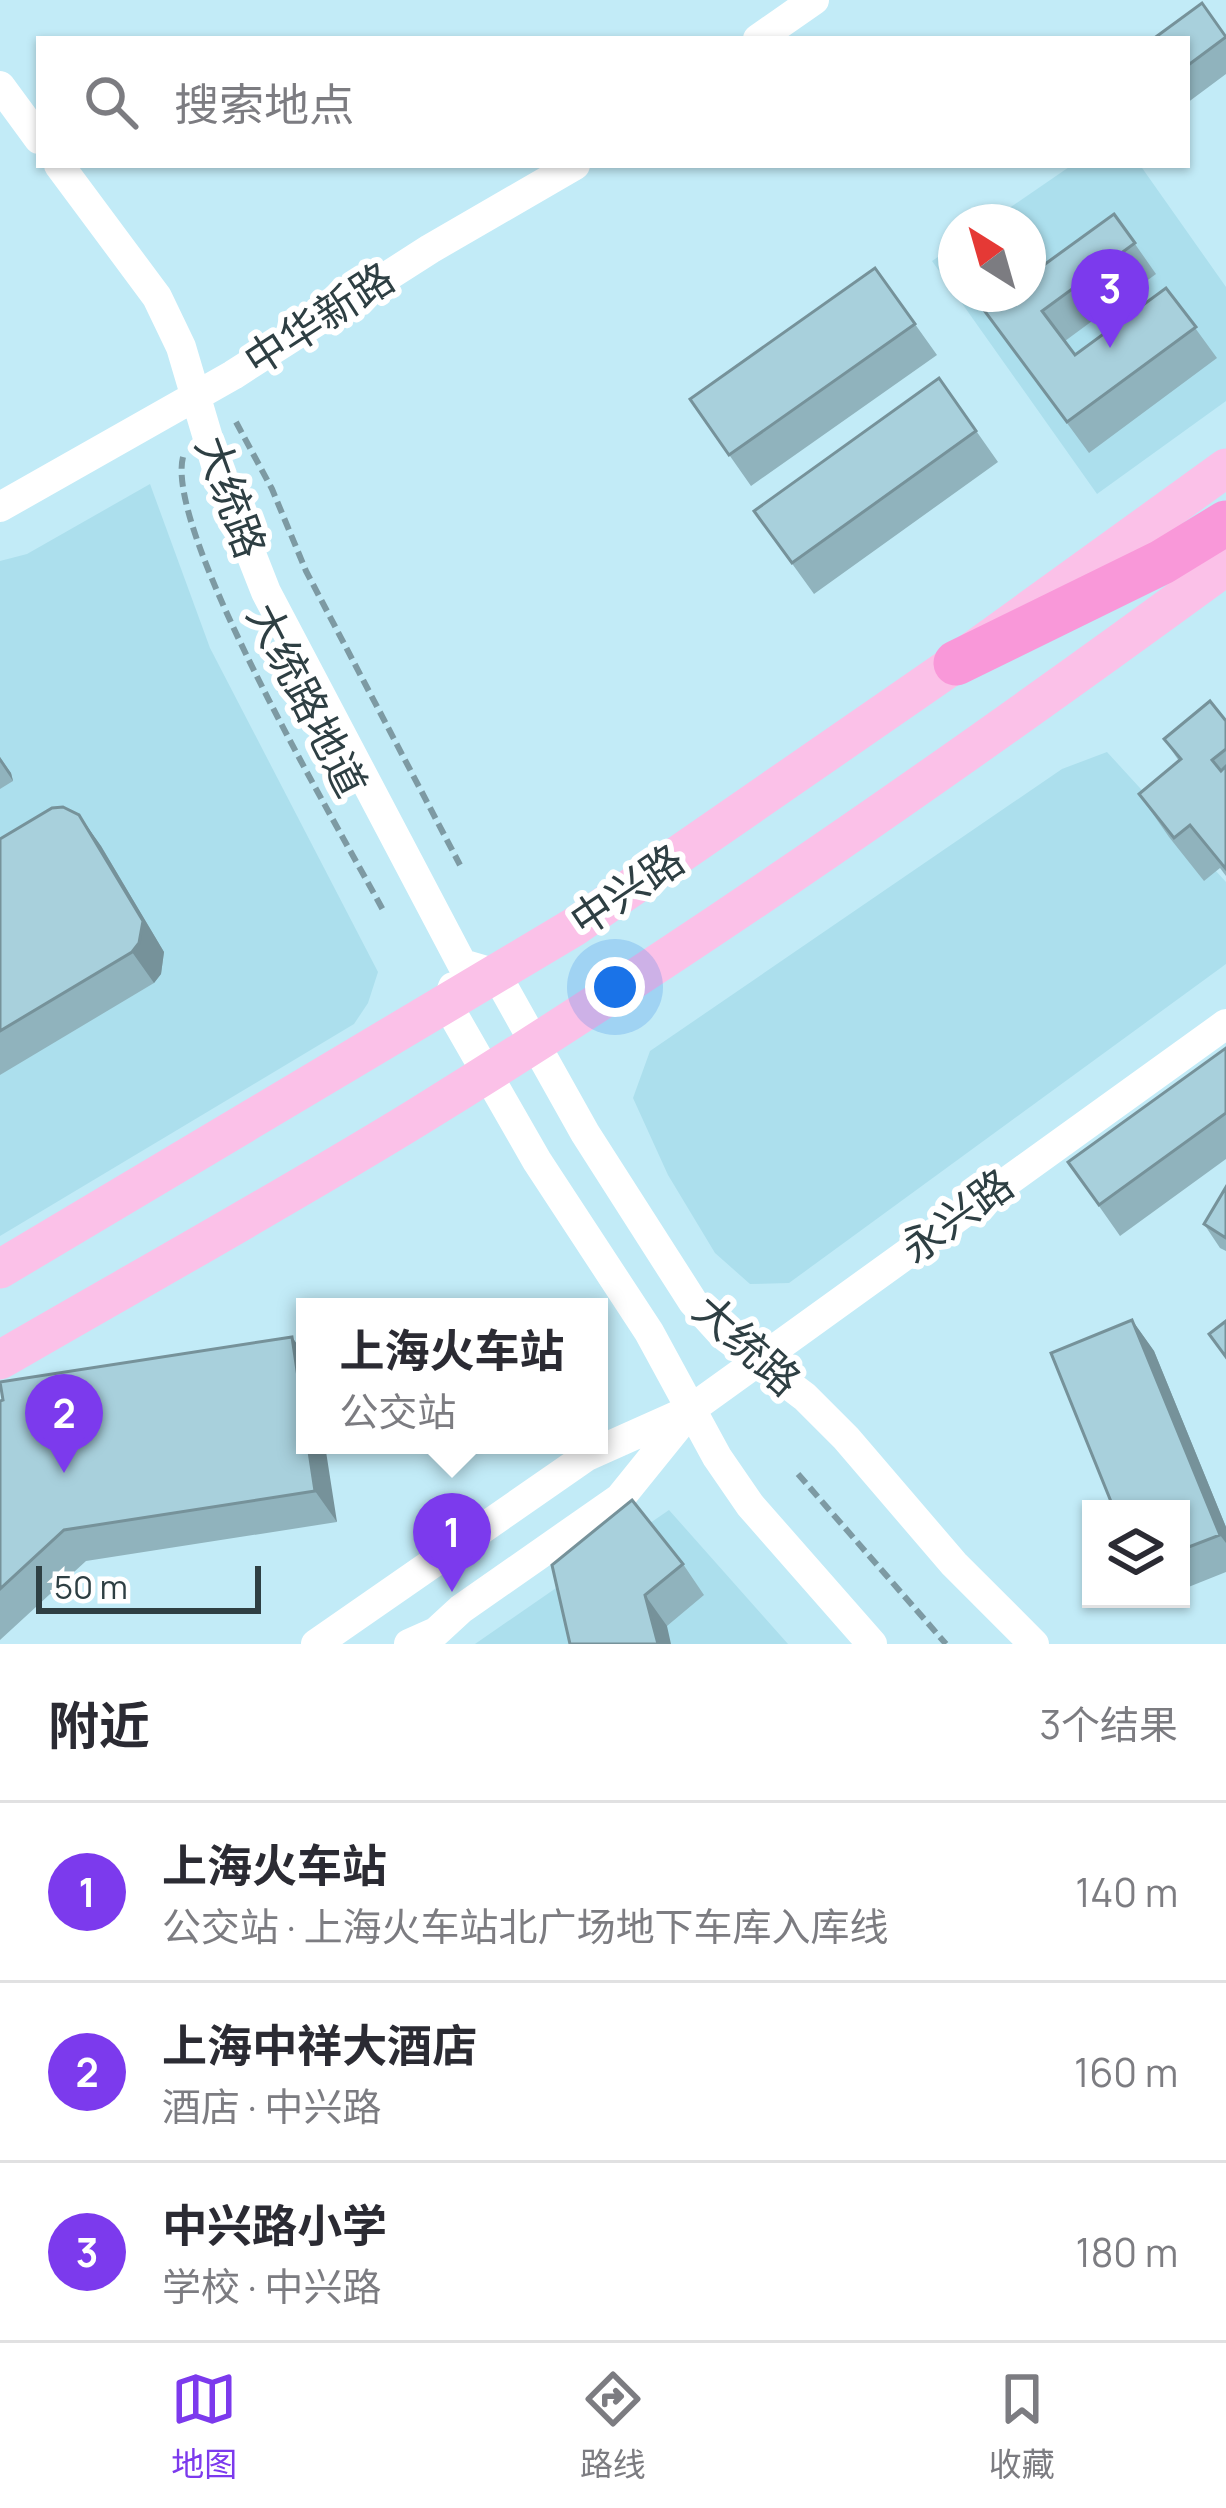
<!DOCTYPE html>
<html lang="zh">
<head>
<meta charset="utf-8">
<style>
	:root { --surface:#fff; --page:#f7f7f7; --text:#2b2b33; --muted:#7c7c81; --line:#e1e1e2; --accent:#7c3aed }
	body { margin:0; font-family:Manrope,"Noto Sans SC",sans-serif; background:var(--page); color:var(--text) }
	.controls { position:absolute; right:36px; bottom:36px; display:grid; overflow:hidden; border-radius:0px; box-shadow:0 3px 9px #0004 }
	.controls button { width:108px; height:108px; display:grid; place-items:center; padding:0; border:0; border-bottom:3px solid var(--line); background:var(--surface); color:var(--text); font:60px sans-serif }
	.compass { position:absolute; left:938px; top:204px; width:108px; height:108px; border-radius:50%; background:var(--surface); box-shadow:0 3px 9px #0004; rotate:323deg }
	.scale { position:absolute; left:36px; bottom:30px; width:225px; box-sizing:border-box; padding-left:12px; border:6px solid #2e3f43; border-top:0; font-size:33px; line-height:42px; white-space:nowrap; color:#2e3f43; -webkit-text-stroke:9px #fff; paint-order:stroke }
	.you { position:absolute; left:615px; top:987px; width:42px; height:42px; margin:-30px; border:9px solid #fff; border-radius:50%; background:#1a73e8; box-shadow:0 0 0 18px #1a73e833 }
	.badge { display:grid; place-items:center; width:78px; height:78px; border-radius:50%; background:var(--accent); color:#fff; font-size:39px; font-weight:700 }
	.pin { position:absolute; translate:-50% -99px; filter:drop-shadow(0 3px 6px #0008) }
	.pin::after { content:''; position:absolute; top:63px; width:42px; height:36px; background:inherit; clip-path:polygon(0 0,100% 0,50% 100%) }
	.popup { position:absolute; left:296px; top:1298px; width:312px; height:156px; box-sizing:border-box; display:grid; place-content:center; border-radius:0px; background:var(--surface); filter:drop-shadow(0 3px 9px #0005); font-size:39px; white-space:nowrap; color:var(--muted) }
	.popup b { font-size:45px; color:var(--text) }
	.popup::after { content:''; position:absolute; left:50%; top:100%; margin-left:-24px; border:24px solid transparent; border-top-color:var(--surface) }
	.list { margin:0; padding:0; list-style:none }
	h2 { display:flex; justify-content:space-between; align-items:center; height:156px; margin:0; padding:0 48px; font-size:51px }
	h2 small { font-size:39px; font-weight:400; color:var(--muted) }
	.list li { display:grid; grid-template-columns:78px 1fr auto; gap:36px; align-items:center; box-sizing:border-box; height:180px; padding:0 48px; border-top:3px solid var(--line) }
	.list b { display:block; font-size:45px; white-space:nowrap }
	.list p { margin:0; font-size:39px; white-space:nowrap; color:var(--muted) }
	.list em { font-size:39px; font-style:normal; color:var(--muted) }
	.icon { flex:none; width:66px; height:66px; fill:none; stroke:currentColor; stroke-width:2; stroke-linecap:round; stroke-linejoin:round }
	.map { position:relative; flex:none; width:1226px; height:1644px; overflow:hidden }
	.search { position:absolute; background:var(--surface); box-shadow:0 3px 9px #0004; left:36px; right:36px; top:36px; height:132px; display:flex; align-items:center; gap:30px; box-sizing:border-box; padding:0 42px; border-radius:0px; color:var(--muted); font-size:45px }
	.sheet { height:696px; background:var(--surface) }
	nav { display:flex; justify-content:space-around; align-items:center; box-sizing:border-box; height:168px; border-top:3px solid var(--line); background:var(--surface); font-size:33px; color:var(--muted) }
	nav a { display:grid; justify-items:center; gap:6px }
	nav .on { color:var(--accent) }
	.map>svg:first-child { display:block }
</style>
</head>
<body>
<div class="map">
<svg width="1226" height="1644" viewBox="0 0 1226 1644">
	<rect width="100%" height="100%" fill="#c2ebf7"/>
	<path fill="#acdfed" d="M1072,165H1140L1226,287V401L1097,494L932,261L956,245V294H1028V222H989Z
		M150,484L210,648L378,972L368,1003L354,1024L0,1236V561L27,554Z
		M1107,752L1226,882V964L789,1283L750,1284L715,1253L668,1175L633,1098L650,1051L1062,769Z
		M669,1510L788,1644H475Z"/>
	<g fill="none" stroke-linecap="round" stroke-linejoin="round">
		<path stroke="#7d9aa3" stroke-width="6" stroke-dasharray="12 6" stroke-linecap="butt" d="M236,422L272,489L306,571L460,865
			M183,457C164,533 340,830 383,910
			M798,1474L946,1644"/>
		<path stroke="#fff" stroke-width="30" d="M758,39L814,0
			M0,86L39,139
			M59,165L157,297L181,347L216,465L266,592L462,964L496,974L585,1133L693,1302L723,1335L805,1397L846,1438L954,1564L1034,1644
			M0,507L233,375L430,249L575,165
			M453,987L447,1004L537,1161L649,1332L717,1457L750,1505L872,1644
			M316,1644L587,1456L690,1410L1226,1024
			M409,1644L436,1632L461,1609L620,1498L687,1415"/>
		<path stroke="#fbc1e8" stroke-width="39" d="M0,1269L574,927L956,663L1226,468
			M0,1360C138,1280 279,1202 416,1118C695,946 962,759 1226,566"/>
		<path stroke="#f998d9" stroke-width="45" d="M956,663L1162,562L1226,523"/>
	</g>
	<path fill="#90b3bd" d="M1226,36V74L1187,103V39Z
		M1114,214L1156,274L1065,341L1075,355L1166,288L1217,358L1089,453L972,294L1030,275Z
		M875,268L937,355L751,486L690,399Z
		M939,378L998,462L814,594L754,511Z
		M1226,721V876L1220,868L1204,881L1169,837L1139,794L1179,761L1164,739Z
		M0,757L11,773L13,781L0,789Z
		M79,815L101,846L164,952L161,974L154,983L0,1075V839Z
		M1226,1048V1159L1120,1236L1068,1162Z
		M1226,1187V1251L1220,1248L1204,1224Z
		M1132,1320L1154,1351L1226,1527V1572L1181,1590V1509Z
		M292,1337L305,1356V1445L337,1522L86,1561L0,1640V1401Z
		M683,1564L704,1595L667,1626L570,1644Z"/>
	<path fill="#76929a" d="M0,757L11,773L13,781L0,762Z
		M79,815L101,846L164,952L161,974L154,983L132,952Z
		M1132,1320L1154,1351L1226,1527V1543L1220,1535Z
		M292,1337L305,1356V1424Z
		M308,1445H325L337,1522L315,1491Z
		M645,1595L667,1626L671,1644H658Z"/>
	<path fill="#a8d0dc" stroke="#76929a" stroke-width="3" d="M1202,3L1226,37L1187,66V39H1153Z
		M1114,214L1135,243L1042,311L1075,355L1166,288L1196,327L1067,422L972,294H1028V272L1030,275Z
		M875,268L915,324L729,455L690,399Z
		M939,378L976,431L792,563L754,511Z
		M1210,701L1226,721V749L1212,760L1221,771L1226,766V869L1190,825L1174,838L1139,794L1181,759L1164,739Z
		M63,807L79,815L143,921L139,943L132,952L0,1031V839L52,808Z
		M1226,1048V1113L1099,1205L1068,1162Z
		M1226,1187V1238L1204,1224Z
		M1132,1320L1220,1535L1181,1550V1509H1114L1051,1353Z
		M1226,1321V1357L1209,1334Z
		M292,1337L305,1424V1445H308L315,1491L64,1530L0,1589V1401L3,1400L0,1382Z
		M632,1500L683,1564L645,1595L658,1644H570L552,1565Z"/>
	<g text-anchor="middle" stroke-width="12" stroke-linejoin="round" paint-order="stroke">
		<g font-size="42" fill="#2e3f43" stroke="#fff">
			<text transform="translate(319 319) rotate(-33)" y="15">中华新路</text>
			<text transform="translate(231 497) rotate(70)" y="15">大统路</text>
			<text transform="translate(307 700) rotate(63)" y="15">大统路地道</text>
			<text transform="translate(627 890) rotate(-34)" y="15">中兴路</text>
			<text transform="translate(957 1216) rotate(-36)" y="15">永兴路</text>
			<text transform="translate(747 1345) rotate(42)" y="15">大统路</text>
		</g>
	</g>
</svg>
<div class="controls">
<button><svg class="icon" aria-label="layers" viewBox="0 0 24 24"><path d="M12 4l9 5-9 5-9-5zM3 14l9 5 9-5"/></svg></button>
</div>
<svg class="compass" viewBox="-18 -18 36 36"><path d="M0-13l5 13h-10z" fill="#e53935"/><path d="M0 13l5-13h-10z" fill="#7c7c81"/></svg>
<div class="scale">50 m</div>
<div class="you"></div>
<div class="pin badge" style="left:452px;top:1592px">1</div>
<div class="popup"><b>上海火车站</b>公交站</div>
<div class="pin badge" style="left:64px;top:1473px">2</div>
<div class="pin badge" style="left:1110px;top:348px">3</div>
<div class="search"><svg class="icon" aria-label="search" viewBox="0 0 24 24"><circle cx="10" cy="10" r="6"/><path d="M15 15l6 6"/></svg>搜索地点</div>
</div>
<section class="sheet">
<h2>附近<small>3个结果</small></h2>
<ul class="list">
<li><span class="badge">1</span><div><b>上海火车站</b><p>公交站 · 上海火车站北广场地下车库入库线</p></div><em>140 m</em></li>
<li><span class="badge">2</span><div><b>上海中祥大酒店</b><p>酒店 · 中兴路</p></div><em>160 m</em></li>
<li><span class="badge">3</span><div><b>中兴路小学</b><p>学校 · 中兴路</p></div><em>180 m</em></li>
</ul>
</section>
<nav>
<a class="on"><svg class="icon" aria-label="map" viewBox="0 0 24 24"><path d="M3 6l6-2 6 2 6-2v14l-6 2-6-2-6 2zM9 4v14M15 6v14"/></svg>地图</a>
<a><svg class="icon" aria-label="directions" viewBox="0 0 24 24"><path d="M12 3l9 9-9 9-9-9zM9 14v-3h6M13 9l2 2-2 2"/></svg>路线</a>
<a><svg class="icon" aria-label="saved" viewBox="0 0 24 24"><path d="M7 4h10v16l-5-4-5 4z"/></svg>收藏</a>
</nav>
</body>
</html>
